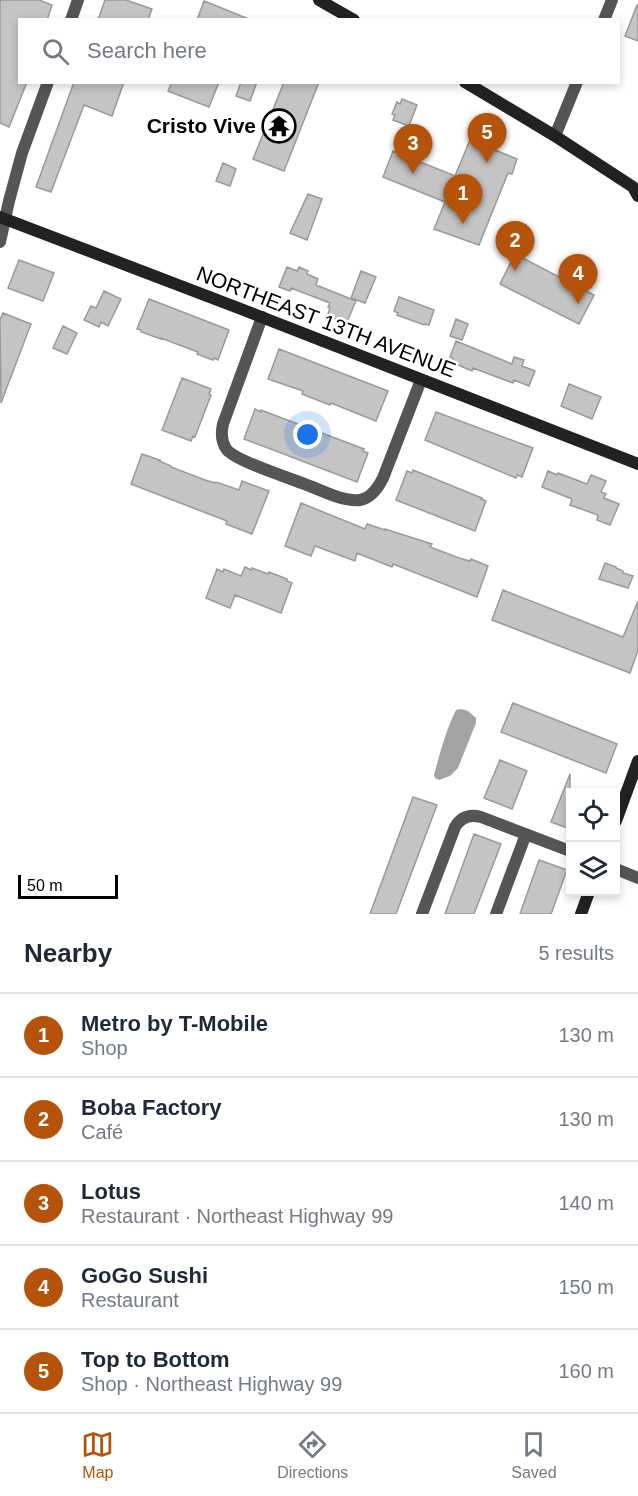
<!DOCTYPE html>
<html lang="en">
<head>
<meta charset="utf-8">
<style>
	:root { --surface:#fff; --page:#f6f6f7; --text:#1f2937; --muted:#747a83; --line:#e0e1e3; --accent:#b45309 }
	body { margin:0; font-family:Helvetica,sans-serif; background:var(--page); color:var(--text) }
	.controls { position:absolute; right:18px; bottom:18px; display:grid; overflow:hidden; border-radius:0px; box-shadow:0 3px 9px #0003 }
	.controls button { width:54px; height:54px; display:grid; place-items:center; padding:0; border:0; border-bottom:2px solid var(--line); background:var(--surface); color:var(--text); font:30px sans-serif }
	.scale { position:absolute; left:18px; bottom:15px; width:100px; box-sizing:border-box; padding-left:6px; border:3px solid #000; border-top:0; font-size:16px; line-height:21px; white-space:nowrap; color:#000; -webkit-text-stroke:4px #fff; paint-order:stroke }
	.you { position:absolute; left:308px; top:435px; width:21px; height:21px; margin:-15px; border:4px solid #fff; border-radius:50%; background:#1a73e8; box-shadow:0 0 0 9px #1a73e833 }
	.badge { display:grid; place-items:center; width:39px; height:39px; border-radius:50%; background:var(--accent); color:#fff; font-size:20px; font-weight:700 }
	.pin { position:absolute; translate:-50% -50px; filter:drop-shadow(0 2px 3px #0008) }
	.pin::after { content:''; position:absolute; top:32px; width:21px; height:18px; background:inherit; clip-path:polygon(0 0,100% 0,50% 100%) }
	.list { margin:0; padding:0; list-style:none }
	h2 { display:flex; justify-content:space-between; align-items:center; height:78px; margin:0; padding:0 24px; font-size:26px }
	h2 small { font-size:20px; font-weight:400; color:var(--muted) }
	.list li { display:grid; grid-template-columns:39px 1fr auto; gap:18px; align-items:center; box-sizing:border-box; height:84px; padding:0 24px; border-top:2px solid var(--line) }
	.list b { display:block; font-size:22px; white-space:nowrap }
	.list p { margin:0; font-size:20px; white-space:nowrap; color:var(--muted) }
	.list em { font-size:20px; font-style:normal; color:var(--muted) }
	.icon { flex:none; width:33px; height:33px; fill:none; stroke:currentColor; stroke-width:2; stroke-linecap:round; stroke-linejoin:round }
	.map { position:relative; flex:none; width:638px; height:914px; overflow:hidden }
	.search { position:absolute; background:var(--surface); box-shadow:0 3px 9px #0003; left:18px; right:18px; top:18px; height:66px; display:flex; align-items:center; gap:15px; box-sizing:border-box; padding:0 21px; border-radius:0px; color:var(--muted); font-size:22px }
	.sheet { height:498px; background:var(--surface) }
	nav { display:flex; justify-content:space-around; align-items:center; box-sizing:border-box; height:84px; border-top:2px solid var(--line); background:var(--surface); font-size:16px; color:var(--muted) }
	nav a { display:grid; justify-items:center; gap:3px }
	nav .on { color:var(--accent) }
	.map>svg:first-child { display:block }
</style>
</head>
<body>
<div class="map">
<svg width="638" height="914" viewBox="0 0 638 914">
	<rect width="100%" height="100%" fill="#fff"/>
	<path fill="#a3a3a3" d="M461,709L468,711L476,718V723L458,768L450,776L439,780L435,778L434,775C440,753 446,730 456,710Z"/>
	<path fill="#c4c4c4" stroke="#999" stroke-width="1.5" d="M0,0H39L52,5L47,20H20V82H27L9,127L0,123Z
		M105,0H126L152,9L148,20H98Z
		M204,1L249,19L248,20H197Z
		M637,5H638V41L625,36Z
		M74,82H124L112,116L84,105L51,192L36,187Z
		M172,82H219L209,107L168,91Z
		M241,82H257L250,101L236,96Z
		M284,82H319L284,171L253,159Z
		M402,99L417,105L409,126L393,120L395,115L392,114L397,102L400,104Z
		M470,140L517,159L512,174L508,173L479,245L434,229L445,202L383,177L393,151L455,176Z
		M223,163L236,169L230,186L216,181Z
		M308,194L322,199L307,240L290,233Z
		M515,254L594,295L579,324L500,284Z
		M19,260L54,273L43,301L8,288Z
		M287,267L297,271L299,267L308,271L307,274L318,279L316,285L356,301L346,324L333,318V317L328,314L330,308L328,307L330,303L291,288L290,291L279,287Z
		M361,271L376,277L365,303L351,298Z
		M104,291L121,299L108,326L101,322L99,327L84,320L91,306L96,308Z
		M399,297L434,310L429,325L425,324L424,325L397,315L398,313L394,311Z
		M149,299L229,330L218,360L214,358L213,360L197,354L198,352L190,349L161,338V339L141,332V330L137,329Z
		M3,313L31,324L1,403L0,320Z
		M456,319L468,324L462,340L450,336Z
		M63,326L77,333L67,354L53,348Z
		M456,341L512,364L514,357L524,360L522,366L535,371L529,386L514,380L513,383L473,368L472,371L451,362L453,358L450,357Z
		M279,349L388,391L376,421L331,403L330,405L302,394L303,391L268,379Z
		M182,378L211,389L209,394L211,395L195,437L193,436L191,441L162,430Z
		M569,384L601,397L592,419L561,406Z
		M255,409L261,412V410L364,449L363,451L368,453L357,482L244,439Z
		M436,412L533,448L522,477L517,475L516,478L425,440Z
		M142,454L160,460L159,461L171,466V467L205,480L215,483L216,482L239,490L242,481L269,491L252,534L226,524L227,521L131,484Z
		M413,470L482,498L481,499L486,501L475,531L396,500L407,471L412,473Z
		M548,471L557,475L558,473L587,484L591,475L606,481L601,492L606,494L604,498L619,504L610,525L597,520L598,515L570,505L572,499L542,487Z
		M301,503L365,529L367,524L385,530V529L432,544L430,547L459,558L470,561L471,559L488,566L477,597L393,564L392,567L357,553L355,561L315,546L311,556L285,546Z
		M605,563L616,567V568L623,571V573L633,576L628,588L599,579Z
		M245,567L251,570L252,568L268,574L269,572L287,579V581L292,583L281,613L235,595L230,608L206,598L217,569L223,572L224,569L241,576Z
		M503,590L623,637L638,601V650L630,673L492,620Z
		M513,703L617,744L606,773L501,732Z
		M500,760L527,771L512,809L484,798Z
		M570,774V829L551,822Z
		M413,797L437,805L396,914H370Z
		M474,834L501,844L474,914H445Z
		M539,860L567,870L551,914H520Z"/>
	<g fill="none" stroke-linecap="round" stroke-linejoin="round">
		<path stroke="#555" stroke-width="12" d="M71,20L78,0
			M604,20L612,0
			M555,136L577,82
			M0,242L9,201L22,153L48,82
			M262,317L223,424C221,433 221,442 227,450C238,462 290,478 307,485C318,489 330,495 341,498C347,499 354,501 360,500C371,498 378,488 383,478L421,380
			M616,869L638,878
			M422,914L455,827C461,817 470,814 481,817L570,851
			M496,914L526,834"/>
		<path stroke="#222" stroke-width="12" d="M319,0L354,20
			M465,82L555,136L633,187L638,196
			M0,217L241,309L638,464
			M616,821L638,761
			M581,914L589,892"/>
	</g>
	<defs>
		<g id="temple-ring" transform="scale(1.725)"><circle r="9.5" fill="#fff" stroke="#000" stroke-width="1.5"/><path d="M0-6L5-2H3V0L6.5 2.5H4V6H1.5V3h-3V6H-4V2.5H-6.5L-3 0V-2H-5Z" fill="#000"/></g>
	</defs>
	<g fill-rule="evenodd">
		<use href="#temple-ring" x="279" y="126"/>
	</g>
	<g text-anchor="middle" stroke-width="5" stroke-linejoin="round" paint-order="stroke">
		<g font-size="21" font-weight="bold" fill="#000" stroke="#fff" text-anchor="end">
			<text x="256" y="133">Cristo Vive</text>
		</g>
		<g font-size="21" fill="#000" stroke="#fff">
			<text transform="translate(326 322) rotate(21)" y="7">NORTHEAST 13TH AVENUE</text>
		</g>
	</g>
</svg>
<div class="controls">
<button><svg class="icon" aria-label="locate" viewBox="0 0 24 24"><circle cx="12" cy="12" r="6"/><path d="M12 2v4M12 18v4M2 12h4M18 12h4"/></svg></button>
<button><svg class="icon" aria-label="layers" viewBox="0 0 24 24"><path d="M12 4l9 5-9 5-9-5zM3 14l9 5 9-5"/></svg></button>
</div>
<div class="scale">50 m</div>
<div class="you"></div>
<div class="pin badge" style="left:463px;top:224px">1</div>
<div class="pin badge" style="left:515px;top:271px">2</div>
<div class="pin badge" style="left:413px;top:174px">3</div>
<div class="pin badge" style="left:578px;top:304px">4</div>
<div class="pin badge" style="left:487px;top:163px">5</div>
<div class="search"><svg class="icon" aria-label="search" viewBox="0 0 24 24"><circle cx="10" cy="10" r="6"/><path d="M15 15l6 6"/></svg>Search here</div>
</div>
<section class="sheet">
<h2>Nearby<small>5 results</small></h2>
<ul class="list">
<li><span class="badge">1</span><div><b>Metro by T-Mobile</b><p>Shop</p></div><em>130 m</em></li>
<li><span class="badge">2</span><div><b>Boba Factory</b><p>Café</p></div><em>130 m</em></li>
<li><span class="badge">3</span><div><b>Lotus</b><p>Restaurant · Northeast Highway 99</p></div><em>140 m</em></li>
<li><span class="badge">4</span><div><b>GoGo Sushi</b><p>Restaurant</p></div><em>150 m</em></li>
<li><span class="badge">5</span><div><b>Top to Bottom</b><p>Shop · Northeast Highway 99</p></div><em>160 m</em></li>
</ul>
</section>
<nav>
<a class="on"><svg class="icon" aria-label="map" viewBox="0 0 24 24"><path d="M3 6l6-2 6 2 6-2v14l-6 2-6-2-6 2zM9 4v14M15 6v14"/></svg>Map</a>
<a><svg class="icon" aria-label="directions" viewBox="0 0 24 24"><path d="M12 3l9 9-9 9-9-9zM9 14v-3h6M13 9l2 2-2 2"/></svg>Directions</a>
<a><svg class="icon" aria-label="saved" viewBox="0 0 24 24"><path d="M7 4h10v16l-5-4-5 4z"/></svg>Saved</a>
</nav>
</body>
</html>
